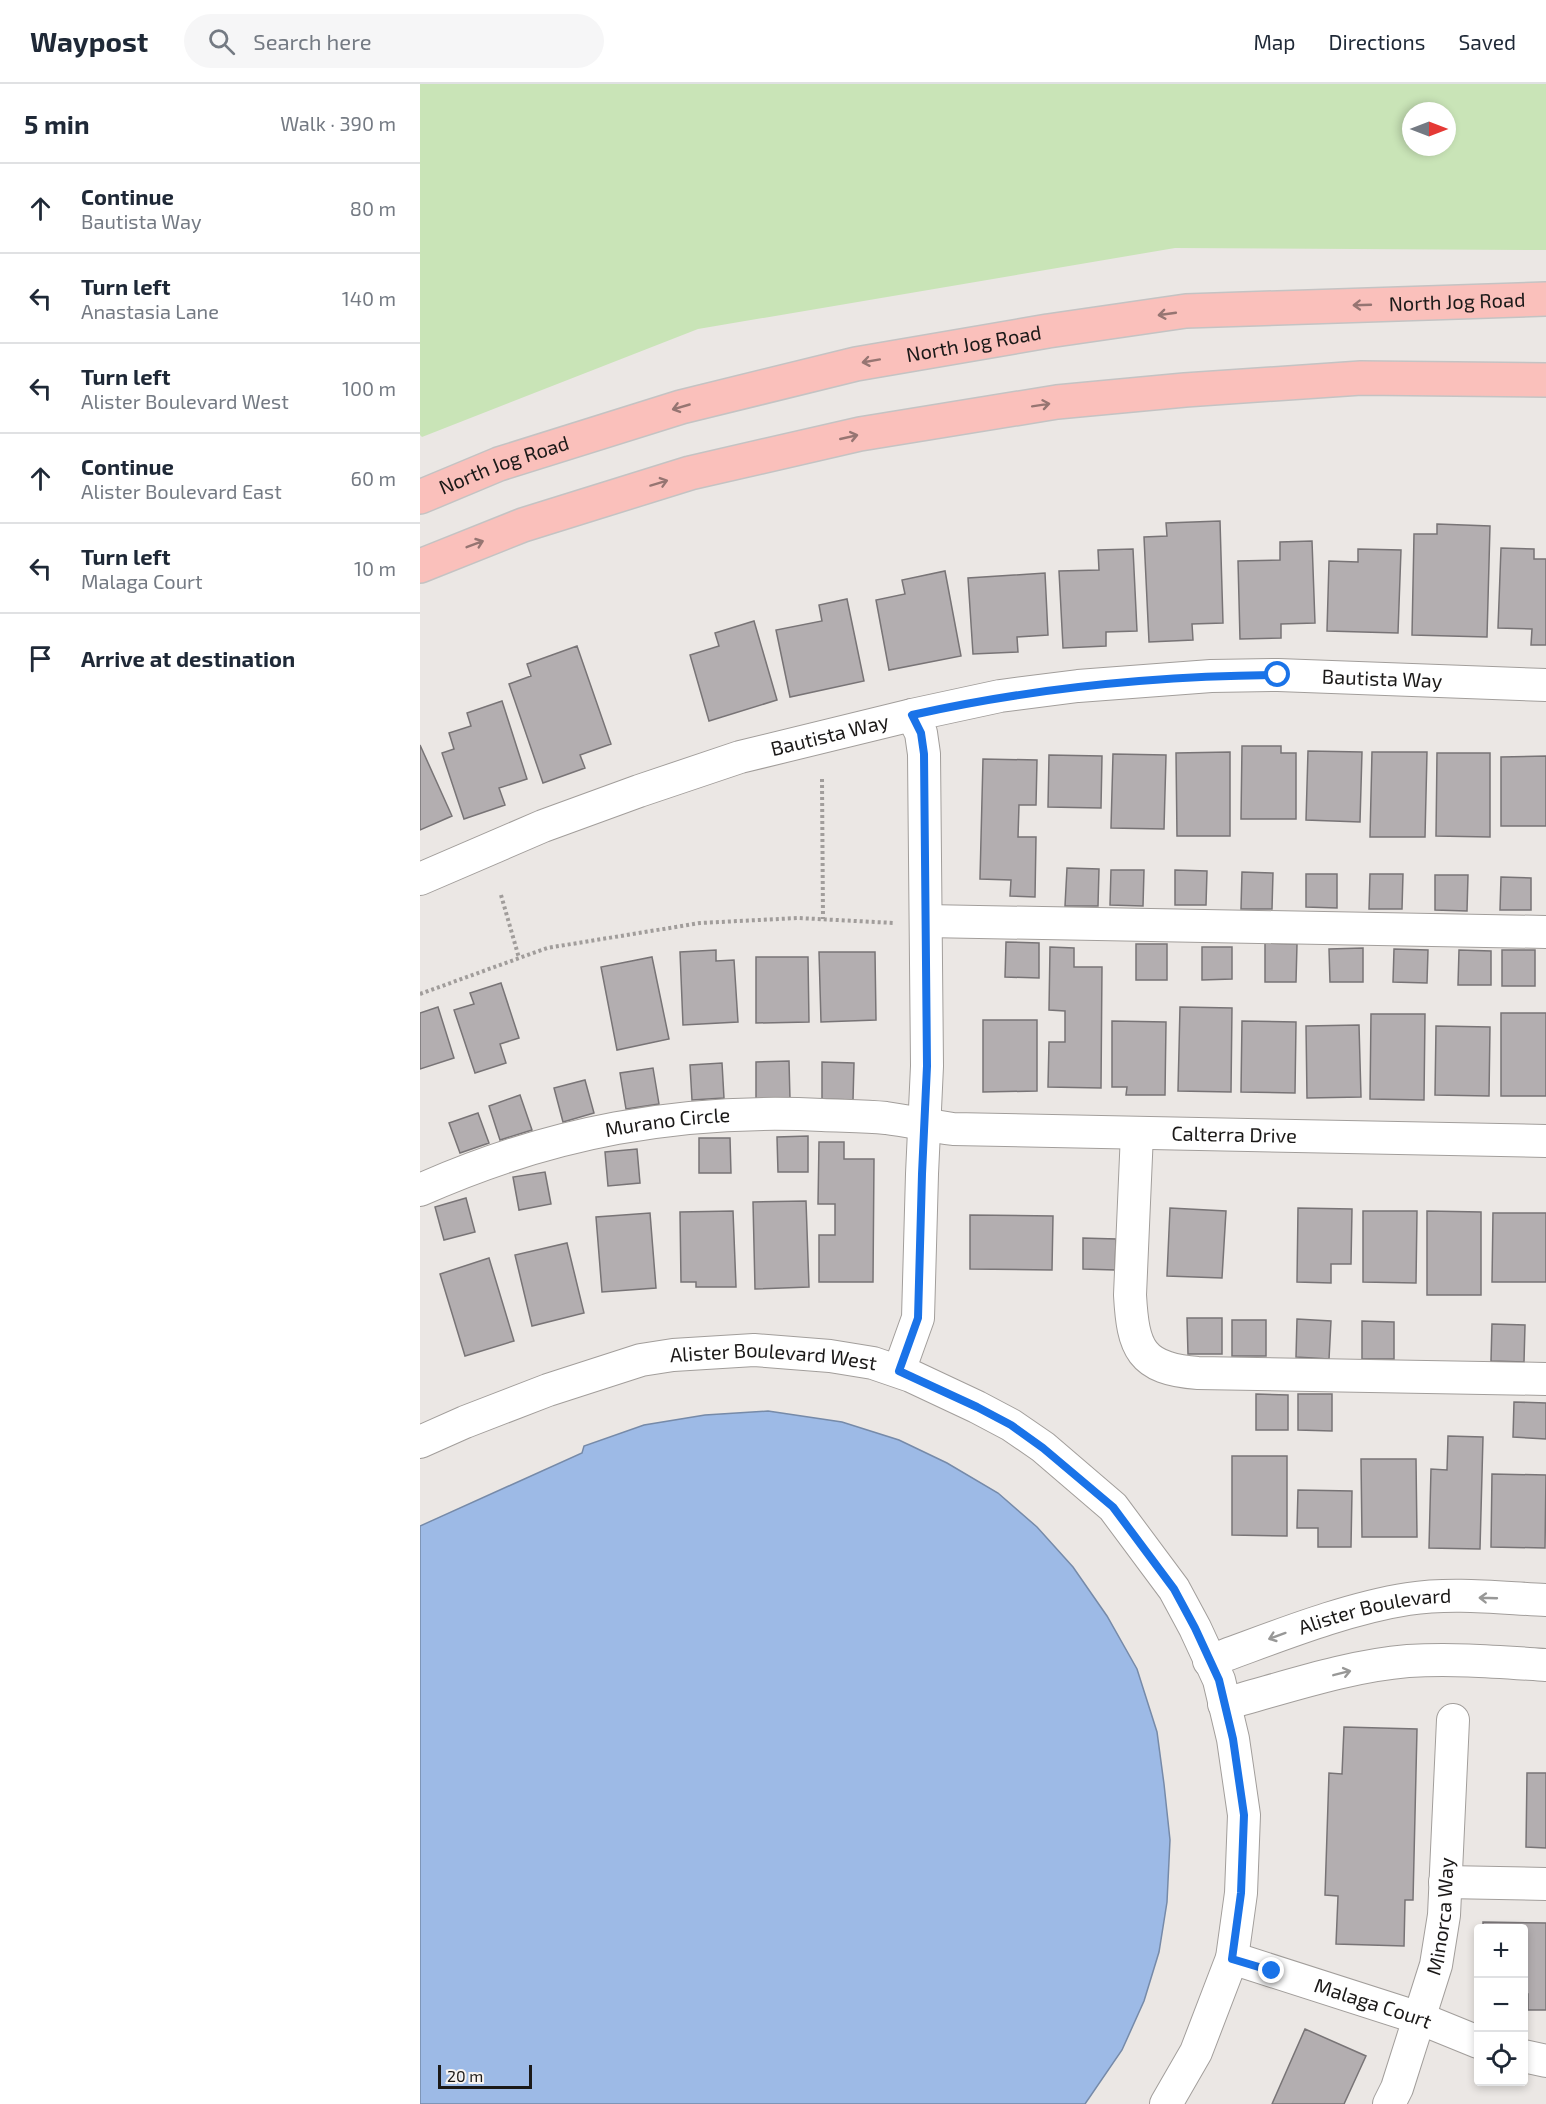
<!DOCTYPE html>
<html lang="en">
<head>
<meta charset="utf-8">
<style>
	:root { --surface:#fff; --page:#f6f6f7; --text:#1f2937; --muted:#747a83; --line:#e0e1e3 }
	body { margin:0; font-family:"Exo 2",sans-serif; background:var(--page); color:var(--text) }
	.controls { position:absolute; right:18px; bottom:18px; display:grid; overflow:hidden; border-radius:6px; box-shadow:0 3px 9px #0003 }
	.controls button { width:54px; height:54px; display:grid; place-items:center; padding:0; border:0; border-bottom:2px solid var(--line); background:var(--surface); color:var(--text); font:30px sans-serif }
	.compass { position:absolute; left:982px; top:18px; width:54px; height:54px; border-radius:50%; background:var(--surface); box-shadow:0 3px 9px #0003; rotate:90deg }
	.scale { position:absolute; left:18px; bottom:15px; width:94px; box-sizing:border-box; padding-left:6px; border:3px solid #1b1918; border-top:0; font-size:16px; line-height:21px; white-space:nowrap; color:#1b1918; -webkit-text-stroke:4px #f8f4f1; paint-order:stroke }
	.stop { position:absolute; width:18px; height:18px; margin:-14px; border:4px solid #1a73e8; border-radius:50%; background:#fff }
	.stop.end { background:#1a73e8; border-color:#fff; box-shadow:0 2px 6px #0008 }
	.list { margin:0; padding:0; list-style:none }
	h2 { display:flex; justify-content:space-between; align-items:center; height:78px; margin:0; padding:0 24px; font-size:26px }
	h2 small { font-size:20px; font-weight:400; color:var(--muted) }
	.list li { display:grid; grid-template-columns:39px 1fr auto; gap:18px; align-items:center; box-sizing:border-box; height:90px; padding:0 24px; border-top:2px solid var(--line) }
	.list b { display:block; font-size:22px; white-space:nowrap }
	.list p { margin:0; font-size:20px; white-space:nowrap; color:var(--muted) }
	.list em { font-size:20px; font-style:normal; color:var(--muted) }
	.icon { flex:none; width:33px; height:33px; fill:none; stroke:currentColor; stroke-width:2; stroke-linecap:round; stroke-linejoin:round }
	.map { position:relative; flex:none; width:1126px; height:2020px; overflow:hidden }
	header { display:flex; align-items:center; gap:36px; box-sizing:border-box; height:84px; padding:0 30px; background:var(--surface); border-bottom:2px solid var(--line) }
	header strong { font-size:28px }
	nav { display:flex; gap:33px; margin-inline-start:auto; font-size:21px }
	.search { width:420px; height:54px; background:var(--page); display:flex; align-items:center; gap:15px; box-sizing:border-box; padding:0 21px; border-radius:33px; color:var(--muted); font-size:22px }
	main { display:flex }
	aside { flex:1; background:var(--surface) }
	.map>svg:first-child { display:block }
</style>
</head>
<body>
<header>
<strong>Waypost</strong>
<div class="search"><svg class="icon" aria-label="search" viewBox="0 0 24 24"><circle cx="10" cy="10" r="6"/><path d="M15 15l6 6"/></svg>Search here</div>
<nav><a>Map</a><a>Directions</a><a>Saved</a></nav>
</header>
<main>
<aside>
<h2>5 min<small>Walk · 390 m</small></h2>
<ul class="list">
<li><svg class="icon" aria-label="ahead" viewBox="0 0 24 24"><path d="M12 20V5M6 11l6-6 6 6"/></svg><div><b>Continue</b><p>Bautista Way</p></div><em>80 m</em></li>
<li><svg class="icon" aria-label="left" viewBox="0 0 24 24"><path d="M17 20v-9H6M10 6l-5 5 5 5"/></svg><div><b>Turn left</b><p>Anastasia Lane</p></div><em>140 m</em></li>
<li><svg class="icon" aria-label="left" viewBox="0 0 24 24"><path d="M17 20v-9H6M10 6l-5 5 5 5"/></svg><div><b>Turn left</b><p>Alister Boulevard West</p></div><em>100 m</em></li>
<li><svg class="icon" aria-label="ahead" viewBox="0 0 24 24"><path d="M12 20V5M6 11l6-6 6 6"/></svg><div><b>Continue</b><p>Alister Boulevard East</p></div><em>60 m</em></li>
<li><svg class="icon" aria-label="left" viewBox="0 0 24 24"><path d="M17 20v-9H6M10 6l-5 5 5 5"/></svg><div><b>Turn left</b><p>Malaga Court</p></div><em>10 m</em></li>
<li><svg class="icon" aria-label="arrive" viewBox="0 0 24 24"><path d="M6 21V4h12l-3 4 3 4H6"/></svg><div><b>Arrive at destination</b></div></li>
</ul>
</aside>
<div class="map">
<svg width="1126" height="2020" viewBox="0 0 1126 2020">
	<rect width="100%" height="100%" fill="#ebe7e4"/>
	<path fill="#c9e4b7" fill-rule="evenodd" d="M0,0H1126V166L755,164L278,245L2,353L0,351ZM991,27H1027V63H991Z"/>
	<path fill="#9dbae6" stroke="#768aa8" stroke-width="1.5" d="M348,1327L422,1338L479,1356L527,1379L578,1409L617,1443L653,1483L687,1532L717,1585L737,1648L744,1700L750,1756L747,1818L739,1868L724,1917L702,1966L665,2020H0V1442L162,1369L164,1362L224,1341L285,1331Z"/>
	<path fill="#b3aeb0" stroke="#787476" stroke-width="1.5" d="M800,437L803,539L772,540L773,556L729,558L724,453L747,452L746,439Z
		M1017,440L1070,442L1067,553L992,551L994,450H1017Z
		M892,457L895,539L861,540V554L820,555L818,477L860,476V458Z
		M1081,464L1114,465V475H1126V561H1111L1112,545L1078,544Z
		M713,465L717,547L686,548V562L643,564L639,487L679,486L678,466Z
		M938,465L981,466L978,549L907,547L909,477L938,478Z
		M525,487L541,572L469,586L456,516L485,510L482,496Z
		M625,489L628,551L597,553L598,568L553,570L548,494Z
		M427,515L444,597L370,613L356,546L402,537L399,521Z
		M334,537L357,616L289,637L270,571L299,562L295,549Z
		M157,562L191,660L160,671L165,684L123,699L89,600L111,592L107,580Z
		M82,617L107,695L79,704L85,721L44,735L22,669L34,665L29,649L51,642L47,629Z
		M0,661L32,732L0,746Z
		M822,662H861V669H876V735H821Z
		M888,667L942,668L940,738L886,736Z
		M810,668V752H757L756,669Z
		M952,668H1007L1005,753H950Z
		M1017,669H1070V753L1016,752Z
		M693,670L746,671L744,745L691,744Z
		M629,671L682,672L681,724L628,723Z
		M1126,672V742H1081V673Z
		M563,675L617,676L616,721H599L598,753H616L615,813L590,812L591,796L560,795Z
		M647,784L679,785L678,822H645Z
		M691,786H724L723,822L690,821Z
		M755,786L787,787L786,821H755Z
		M822,788L853,789L852,825H821Z
		M886,790H917V824L886,823Z
		M950,790H983L982,825H949Z
		M1015,791H1048L1047,827L1015,826Z
		M1081,793L1111,794V826H1080Z
		M586,858L619,859V894L585,893Z
		M845,859L877,860L876,898H845Z
		M716,860H747V896H716Z
		M630,863L654,864V883H682L681,1004L628,1003L629,958H645V927L629,926Z
		M782,863H812V895L782,896Z
		M943,864V898H910L909,865Z
		M974,865L1008,866L1007,899L973,898Z
		M296,866V877L314,876L318,938L263,941L260,868Z
		M1039,866L1071,867V901H1038Z
		M1082,866H1115V902H1082Z
		M399,868H455L456,936L401,938Z
		M232,873L249,955L197,966L181,883Z
		M336,873H388L389,938L336,939Z
		M81,899L99,954L80,960L86,979L55,989L34,926L54,920L50,909Z
		M18,923L34,974L0,985V929Z
		M760,923L812,924L811,1008L758,1007Z
		M1081,929H1126V1012H1081Z
		M951,930H1005L1004,1016L950,1015Z
		M563,936H617V1007L563,1008Z
		M692,937L746,938L745,1011H706L707,1003H692Z
		M822,937L876,938L875,1009L821,1008Z
		M939,941L941,1013L887,1014L886,942Z
		M1016,942L1070,943L1069,1012L1015,1011Z
		M369,977L370,1015L336,1016V978Z
		M402,978L434,979L433,1016L402,1015Z
		M302,979L304,1014L272,1016L270,981Z
		M233,984L239,1020L206,1025L200,989Z
		M165,996L174,1029L143,1038L134,1004Z
		M100,1011L112,1046L80,1056L69,1022Z
		M58,1029L69,1059L40,1069L29,1039Z
		M388,1052V1088H358L357,1053Z
		M279,1054H310L311,1089H279Z
		M399,1058H424V1075H454L453,1198H399V1151H415V1120H398Z
		M217,1065L220,1099L188,1102L185,1068Z
		M125,1088L131,1120L99,1126L93,1093Z
		M46,1114L55,1148L24,1156L15,1123Z
		M386,1117L389,1203L335,1205L333,1118Z
		M750,1124L806,1127L802,1194L747,1192Z
		M878,1124L932,1125L931,1180H911V1199L877,1198Z
		M313,1127L316,1203H276V1198H261L260,1128Z
		M943,1127H997L996,1199L943,1198Z
		M1007,1127L1061,1128V1211H1007Z
		M230,1129L236,1204L182,1208L176,1133Z
		M1073,1129H1126V1198H1072Z
		M550,1131L633,1132L632,1186L550,1185Z
		M663,1154L696,1155L695,1186L663,1185Z
		M147,1159L164,1229L112,1242L95,1171Z
		M69,1174L94,1257L45,1272L20,1190Z
		M767,1234H802V1270H768Z
		M877,1235L911,1237L909,1275L876,1273Z
		M812,1236H846V1272H812Z
		M942,1237L974,1238V1275H942Z
		M1072,1240L1105,1241L1104,1278L1071,1277Z
		M836,1310L868,1311V1346H836Z
		M878,1310H912V1347L878,1346Z
		M1094,1318L1126,1319V1355L1093,1353Z
		M1028,1352L1063,1353L1060,1465L1009,1464L1011,1385L1027,1386Z
		M812,1372H867V1452L812,1451Z
		M941,1375H996L997,1453H942Z
		M1072,1390L1126,1391L1125,1464L1071,1463Z
		M878,1406L932,1407L931,1463H898V1444H877Z
		M924,1643L997,1645L993,1816H985L984,1862L916,1860L918,1812L905,1811L909,1689L922,1690Z
		M1107,1689H1126V1764L1106,1763Z
		M1063,1838L1126,1839V1926H1108V1910H1104V1844H1063Z
		M885,1945L946,1972L924,2020H852Z"/>
	<g fill="none" stroke-linecap="round" stroke-linejoin="round">
		<g stroke="#a29e9b" stroke-width="34">
			<g id="minor">
				<path id="s1" d="M0,795L123,742L219,707L320,673L492,631L580,612L658,602L791,592L858,591L1126,601"/>
				<path d="M506,837L1126,848"/>
				<path d="M717,1049L710,1211C713,1264 720,1285 778,1289L1126,1295"/>
				<path id="s2" d="M0,1106C130,1048 260,1024 402,1031C423,1032 445,1032 466,1034C488,1037 511,1042 533,1045L1126,1057"/>
				<path d="M479,1287L498,1234L502,1090L507,982L504,670L501,649L492,631"/>
				<path id="s3" d="M0,1358L45,1338L128,1306L221,1276L253,1271L334,1266L410,1272L453,1279L491,1292L557,1323L591,1341L623,1363L693,1423L754,1505L775,1544L799,1596L813,1655L824,1731L821,1809L812,1874L776,1968L746,2020"/>
				<path id="s4" d="M789,1577C851,1555 923,1525 988,1515C1033,1508 1081,1514 1126,1516"/>
				<path d="M804,1620C864,1604 927,1582 988,1577C1034,1574 1080,1578 1126,1581"/>
				<path d="M1025,1798L1126,1800"/>
				<path id="s5" d="M812,1874L999,1934L1058,1958"/>
				<path d="M1104,1972L1126,1977"/>
				<path id="s6" d="M969,2020L977,2004L1016,1881L1024,1831L1033,1636"/>
			</g>
		</g>
		<g stroke="#c4c3c3" stroke-width="36">
			<g id="major">
				<path id="s7" d="M0,413L79,380L261,323L436,280L628,247L766,227L1126,215"/>
				<path d="M0,482L103,441L270,389L440,350L637,318L765,306L941,294L1126,296"/>
			</g>
		</g>
		<path stroke="#a19d9b" stroke-width="4" stroke-dasharray="3 3" stroke-linecap="butt" d="M402,695L403,835
			M81,811L99,874
			M0,910L127,864L280,839L378,834L474,839"/>
		<use href="#minor" stroke="#fff" stroke-width="32"/>
		<use href="#major" stroke="#fac0bb" stroke-width="33"/>
	</g>
	<defs><path id="oneway-shaft" d="M-6 0H5M1.5-3L5.5 0L1.5 3" fill="none" stroke-width="1.6" stroke-linecap="round" stroke-linejoin="round" transform="scale(1.5)"/></defs>
	<g stroke="#967572">
		<use href="#oneway-shaft" transform="translate(942 221) rotate(178)"/>
		<use href="#oneway-shaft" transform="translate(747 230) rotate(172)"/>
		<use href="#oneway-shaft" transform="translate(451 277) rotate(170)"/>
		<use href="#oneway-shaft" transform="translate(621 321) rotate(-9)"/>
		<use href="#oneway-shaft" transform="translate(261 323) rotate(164)"/>
		<use href="#oneway-shaft" transform="translate(429 353) rotate(-13)"/>
		<use href="#oneway-shaft" transform="translate(239 399) rotate(-17)"/>
		<use href="#oneway-shaft" transform="translate(55 460) rotate(-21)"/>
	</g>
	<g stroke="#989897">
		<use href="#oneway-shaft" transform="translate(1068 1514) rotate(-178)"/>
		<use href="#oneway-shaft" transform="translate(857 1552) rotate(160)"/>
		<use href="#oneway-shaft" transform="translate(922 1589) rotate(-14)"/>
	</g>
	<g fill="none" stroke-linecap="round" stroke-linejoin="round">
		<path stroke="#1a73e8" stroke-width="8" d="M852,1887L812,1875L821,1809L824,1731L813,1655L799,1596L775,1544L754,1505L693,1423L623,1364L591,1341L557,1323L479,1287L498,1234L502,1090L507,982L504,670L501,649L492,631C613,604 735,592 858,591"/>
	</g>
	<g text-anchor="middle" stroke-width="6" stroke-linejoin="round" paint-order="stroke">
		<g font-size="20" fill="#1b1918" stroke="#f8f4f1">
			<text dy="7" stroke="none"><textPath href="#s7" startOffset="1062">North Jog Road</textPath></text>
			<text dy="7" stroke="none"><textPath href="#s7" startOffset="576">North Jog Road</textPath></text>
			<text dy="7" stroke="none"><textPath href="#s7" startOffset="90">North Jog Road</textPath></text>
			<text dy="7" stroke="none"><textPath href="#s1" startOffset="993">Bautista Way</textPath></text>
			<text dy="7" stroke="none"><textPath href="#s1" startOffset="435">Bautista Way</textPath></text>
			<text dy="7" stroke="none"><textPath href="#s2" startOffset="258">Murano Circle</textPath></text>
			<text dy="7" stroke="none"><textPath href="#s2" startOffset="826">Calterra Drive</textPath></text>
			<text dy="7" stroke="none"><textPath href="#s3" startOffset="369">Alister Boulevard West</textPath></text>
			<text dy="7" stroke="none"><textPath href="#s4" startOffset="174">Alister Boulevard</textPath></text>
			<text dy="7" stroke="none"><textPath href="#s6" startOffset="196">Minorca Way</textPath></text>
			<text dy="7" stroke="none"><textPath href="#s5" startOffset="148">Malaga Court</textPath></text>
		</g>
	</g>
</svg>
<div class="controls">
<button>+</button>
<button>−</button>
<button><svg class="icon" aria-label="locate" viewBox="0 0 24 24"><circle cx="12" cy="12" r="6"/><path d="M12 2v4M12 18v4M2 12h4M18 12h4"/></svg></button>
</div>
<svg class="compass" viewBox="-18 -18 36 36"><path d="M0-13l5 13h-10z" fill="#e53935"/><path d="M0 13l5-13h-10z" fill="#747a83"/></svg>
<div class="scale">20 m</div>
<div class="stop" style="left:858px;top:591px"></div>
<div class="stop end" style="left:852px;top:1887px"></div>
</div>
</main>
</body>
</html>
